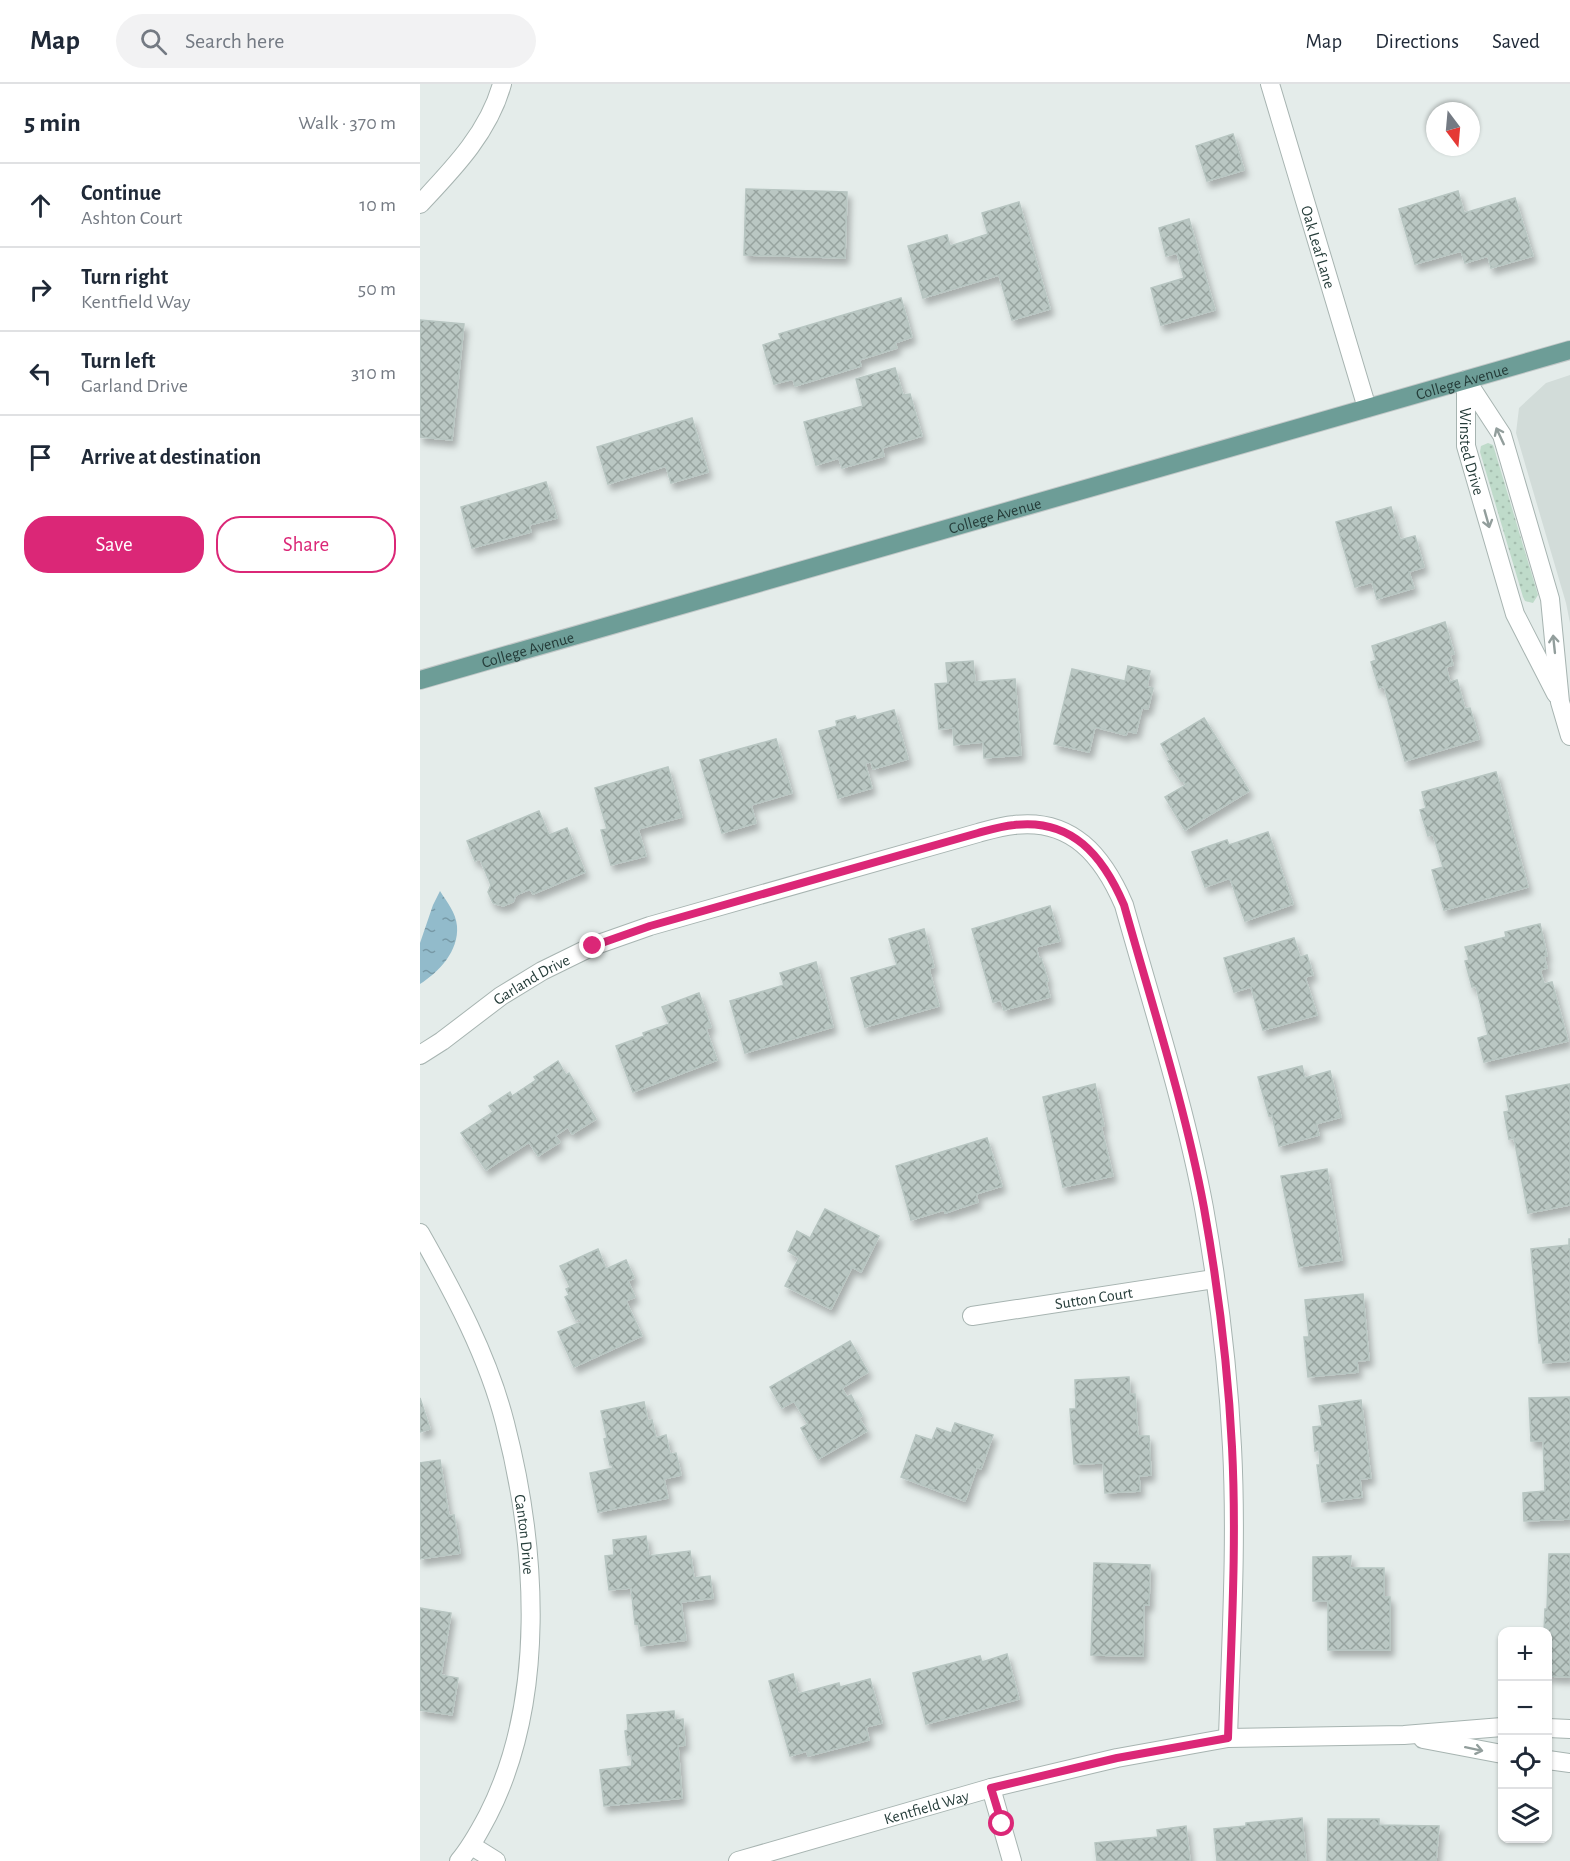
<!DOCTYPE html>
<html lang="en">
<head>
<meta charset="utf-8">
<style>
	:root { --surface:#fff; --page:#f2f2f3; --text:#1f2937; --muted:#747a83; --line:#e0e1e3; --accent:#db2777 }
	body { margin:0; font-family:"Alegreya Sans",sans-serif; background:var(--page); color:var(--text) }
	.controls { position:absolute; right:18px; bottom:18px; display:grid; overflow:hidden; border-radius:12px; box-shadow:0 2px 4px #0004 }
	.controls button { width:54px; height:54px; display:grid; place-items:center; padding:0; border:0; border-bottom:2px solid var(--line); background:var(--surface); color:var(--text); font:30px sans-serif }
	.compass { position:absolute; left:1006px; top:18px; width:54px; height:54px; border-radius:50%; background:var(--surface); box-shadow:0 2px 4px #0004; rotate:164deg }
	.stop { position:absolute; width:18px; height:18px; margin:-14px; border:4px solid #db2777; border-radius:50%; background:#fff }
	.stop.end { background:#db2777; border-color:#fff; box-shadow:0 2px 6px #0008 }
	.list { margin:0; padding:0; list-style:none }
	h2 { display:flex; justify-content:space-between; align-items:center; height:78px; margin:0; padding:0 24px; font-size:26px }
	h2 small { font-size:20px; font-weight:400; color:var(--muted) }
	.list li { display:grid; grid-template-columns:39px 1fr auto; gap:18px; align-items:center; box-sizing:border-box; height:84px; padding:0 24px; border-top:2px solid var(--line) }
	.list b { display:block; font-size:22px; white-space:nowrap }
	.list p { margin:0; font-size:20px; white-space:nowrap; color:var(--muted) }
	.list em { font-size:20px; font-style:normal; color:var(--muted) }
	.actions { display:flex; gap:12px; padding:18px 24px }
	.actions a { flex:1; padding:14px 0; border:2px solid var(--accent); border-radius:24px; text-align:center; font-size:21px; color:var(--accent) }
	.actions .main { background:var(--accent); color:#fff }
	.icon { flex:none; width:33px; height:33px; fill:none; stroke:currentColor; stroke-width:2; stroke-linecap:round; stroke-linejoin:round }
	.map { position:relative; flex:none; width:1150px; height:1777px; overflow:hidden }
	header { display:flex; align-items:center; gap:36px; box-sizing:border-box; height:84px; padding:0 30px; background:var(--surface); border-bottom:2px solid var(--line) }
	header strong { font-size:28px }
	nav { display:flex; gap:33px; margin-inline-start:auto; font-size:21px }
	.search { width:420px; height:54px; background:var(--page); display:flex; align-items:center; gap:15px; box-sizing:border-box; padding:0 21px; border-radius:33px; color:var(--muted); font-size:22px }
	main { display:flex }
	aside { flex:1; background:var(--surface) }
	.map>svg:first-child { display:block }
</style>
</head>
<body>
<header>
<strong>Map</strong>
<div class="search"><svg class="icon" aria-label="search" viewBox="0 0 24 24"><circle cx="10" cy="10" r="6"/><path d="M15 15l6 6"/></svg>Search here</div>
<nav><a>Map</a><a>Directions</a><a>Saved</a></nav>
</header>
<main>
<aside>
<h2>5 min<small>Walk · 370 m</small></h2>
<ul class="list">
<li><svg class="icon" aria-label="ahead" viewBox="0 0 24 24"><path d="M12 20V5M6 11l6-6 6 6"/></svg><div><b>Continue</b><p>Ashton Court</p></div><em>10 m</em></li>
<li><svg class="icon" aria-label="right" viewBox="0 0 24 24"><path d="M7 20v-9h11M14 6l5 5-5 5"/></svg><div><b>Turn right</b><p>Kentfield Way</p></div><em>50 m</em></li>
<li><svg class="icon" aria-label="left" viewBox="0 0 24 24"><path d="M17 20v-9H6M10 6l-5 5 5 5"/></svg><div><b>Turn left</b><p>Garland Drive</p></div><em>310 m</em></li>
<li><svg class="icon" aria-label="arrive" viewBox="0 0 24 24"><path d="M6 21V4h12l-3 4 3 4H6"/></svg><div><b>Arrive at destination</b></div></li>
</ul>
<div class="actions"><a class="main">Save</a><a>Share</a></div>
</aside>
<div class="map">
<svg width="1150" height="1777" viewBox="0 0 1150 1777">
	<defs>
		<pattern id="grass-dots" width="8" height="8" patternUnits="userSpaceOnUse" patternTransform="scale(1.5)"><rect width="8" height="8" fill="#bfdbca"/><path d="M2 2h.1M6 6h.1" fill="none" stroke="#a4bdae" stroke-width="1.8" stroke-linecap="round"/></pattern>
		<pattern id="water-ripples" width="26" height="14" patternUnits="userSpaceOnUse" patternTransform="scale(1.5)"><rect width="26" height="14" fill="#92bbcb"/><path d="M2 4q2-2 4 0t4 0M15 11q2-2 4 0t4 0" fill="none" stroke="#7799a6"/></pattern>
		<pattern id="building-cross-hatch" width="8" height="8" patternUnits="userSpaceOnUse" patternTransform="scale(1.5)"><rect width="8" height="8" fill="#bac7c3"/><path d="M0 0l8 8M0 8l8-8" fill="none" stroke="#97a39f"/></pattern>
		<filter id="shadow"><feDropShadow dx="3.5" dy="6" stdDeviation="3" flood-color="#0004"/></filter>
	</defs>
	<rect width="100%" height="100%" fill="#e4ecea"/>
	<path fill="#d2dcd9" d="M1150,291V539L1146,519L1096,349L1099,324L1126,299Z"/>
	<path fill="url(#grass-dots)" d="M1068,359L1073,361L1074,364L1118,511L1113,519L1105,517L1103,513L1060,368L1061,362Z"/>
	<path fill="url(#water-ripples)" d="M20,807C27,818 36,829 37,842C39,867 19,888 0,900V859L13,821Z"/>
	<path fill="url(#building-cross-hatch)" stroke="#b7c5c1" stroke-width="1.5" filter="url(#shadow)" d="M813,50L824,86L787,97L776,62Z
		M326,105L427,108L425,174L324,171Z
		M1038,107L1044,129L1095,114L1113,172L1071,184L1068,172L1045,179L1041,167L995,180L979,125Z
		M599,118L630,225L592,236L579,191L503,214L488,162L527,151L530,162L568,150L562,129Z
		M769,135L795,226L741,241L731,204L764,194L757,169L746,172L739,144Z
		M481,214L492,253L475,259L477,264L439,276L441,282L375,302L373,295L354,300L343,261L361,255L359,250Z
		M0,236L44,240L32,356L0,353Z
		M475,284L483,311L490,310L502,352L462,364L464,372L422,384L419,374L396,381L384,338L443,322L436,295Z
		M272,334L288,388L251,399L246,382L188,400L177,363Z
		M126,398L137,434L109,441L111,448L52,464L41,423Z
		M971,423L980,456L995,452L1004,483L989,488L994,504L957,515L952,498L935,503L916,438Z
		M1025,538L1034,570L1030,571L1033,581L1026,583L1030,598L1037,596L1045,625L1050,624L1059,655L985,677L964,602L959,604L951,578L956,576L952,562Z
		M553,577L555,598L595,595L601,671L564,674L563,658L534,661L533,644L519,645L515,600L528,599L526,579Z
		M708,582L730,587L727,603L733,604L728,625L722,624L716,649L708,647L706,651L675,643L669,668L634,660L652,585L705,597Z
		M474,626L488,675L453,685L451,678L445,679L452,704L418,714L399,647L417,642L416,637L435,632L437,636Z
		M784,634L829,707L765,746L745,713L766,701L763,696L761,697L748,677L750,676L741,660Z
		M356,655L372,709L331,721L336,739L302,749L280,676Z
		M248,683L262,733L218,745L226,772L191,781L181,746L187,745L175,704Z
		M1076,688L1108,803L1024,826L1012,786L1023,783L1013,750L1008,752L1000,726L1006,724L1002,708Z
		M119,727L129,751L147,744L165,788L113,810L110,805L96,811L93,818L83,822L73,819L68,808L71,801L60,775L55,777L47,757Z
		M848,748L873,820L825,837L810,794L785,803L772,768L807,756L809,761Z
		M630,822L640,857L616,863L619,875L621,874L628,897L626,898L630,913L584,926L581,916L573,918L552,845Z
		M1120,840L1127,872L1124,873L1127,884L1120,886L1124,900L1132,898L1148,957L1064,978L1058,954L1068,951L1056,902L1052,903L1045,877L1049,876L1045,863L1086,853L1085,848Z
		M504,845L514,883L509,885L519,922L445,943L431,894L477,881L469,855Z
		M874,854L880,873L887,871L893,891L885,893L897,931L843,946L831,903L814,908L804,874Z
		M396,878L413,943L325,969L310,917L364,901L360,889Z
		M279,909L291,943L286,945L297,976L213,1008L196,962L224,952L223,949L249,940L242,923Z
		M138,977L146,991L149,989L176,1035L152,1050L148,1043L135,1052L140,1058L118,1072L109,1058L66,1086L41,1049L73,1028L69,1022L90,1008L92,1012L116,996L114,993Z
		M882,982L885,994L910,987L921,1033L896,1040L899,1051L859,1062L852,1031L849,1032L838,993Z
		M675,1000L684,1042H681L693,1092L643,1103L623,1013Z
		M1150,1000V1121L1108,1129L1094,1054L1089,1055L1084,1028L1089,1027L1086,1012Z
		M567,1054L582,1102L556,1110L558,1118L525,1129L524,1126L491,1136L476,1082Z
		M907,1085L922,1176L879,1183L861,1092Z
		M405,1125L459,1152L441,1188L432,1183L411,1225L365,1202L379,1174L368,1167L377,1147L390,1154Z
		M1149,1155H1150V1277L1123,1279L1121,1259H1119L1111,1165L1149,1161Z
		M178,1165L186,1185L206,1176L214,1194L208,1197L215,1213L206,1217L222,1252L154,1283L138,1248L161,1238L160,1234L156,1236L145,1213L149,1211L146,1205L150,1203L140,1182Z
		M943,1210L949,1276L937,1277L938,1288L888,1293L884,1253H889L885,1216Z
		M430,1257L448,1288L422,1304L427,1313L431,1311L442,1332L439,1334L447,1347L398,1375L381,1344L388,1340L374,1317L362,1324L350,1303Z
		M709,1293L710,1310H715L718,1352H729L731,1391L719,1392L720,1407L685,1409L683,1379L654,1380L650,1325H656L655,1296Z
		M1150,1313V1435L1104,1437L1103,1409L1125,1407L1123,1357H1111L1109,1314Z
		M0,1314L10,1345L0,1348Z
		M941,1316L951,1394L940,1395L942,1413L902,1418L897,1381H900L899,1366L895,1367L893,1343L902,1342L899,1322Z
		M224,1318L228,1337L232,1336L236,1354L246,1351L250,1370L256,1369L261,1391L244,1395L248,1414L178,1428L170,1389L193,1384L192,1381H190L184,1355L187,1354L181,1327Z
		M535,1339L573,1351L561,1385L557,1383L545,1417L481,1393L496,1351L512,1356L517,1344L531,1349Z
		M20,1376L29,1432L34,1431L40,1469L0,1475V1379Z
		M226,1452L229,1472L270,1467L274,1494L290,1492L293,1514L261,1518L266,1556L221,1562L218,1539L215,1540L211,1504L189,1506L185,1472L194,1471L193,1456Z
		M1129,1470H1150V1593L1128,1592V1548H1124L1125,1525H1127Z
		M931,1472L930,1484H964V1513H970V1566H908V1517H893V1473Z
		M674,1479L730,1481L729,1521H724L723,1572L671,1571Z
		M0,1524L31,1529L21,1591L38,1594L32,1631L0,1626Z
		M587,1570L599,1615L506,1640L493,1589L560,1572L562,1578Z
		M373,1590L378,1610L419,1599L420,1603L450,1595L462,1639L446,1643L449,1656L388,1672L387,1667L370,1672L349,1597Z
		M254,1627L255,1636L263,1635L265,1661L258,1662L262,1714L184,1722L180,1686L212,1682L211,1670L208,1671L205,1647L208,1646L207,1631Z
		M882,1734L886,1777H797L794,1745L826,1742V1739Z
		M908,1735H959V1741L1019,1742L1016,1777H907Z
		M766,1742L770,1777H677L675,1759L738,1753L737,1746Z"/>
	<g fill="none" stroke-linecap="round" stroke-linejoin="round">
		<g stroke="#a7b4b1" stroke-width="20">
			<g id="minor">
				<path id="s1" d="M850,0L947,324"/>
				<path d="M0,120C33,85 69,48 82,0"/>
				<path d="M1046,296L1082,351L1130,515L1140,618L1150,652"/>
				<path id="s2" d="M1046,296V362L1095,530L1136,610"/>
				<path id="s3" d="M0,971L22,957L81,912L122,887L173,862L230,842L558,749C569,746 582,742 594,741C652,734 683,772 704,821C732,921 765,1022 784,1124C798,1203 808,1283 812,1363C817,1460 811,1557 808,1654"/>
				<path id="s4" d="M0,1149C34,1209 68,1272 85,1339C117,1463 127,1615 68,1731C59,1748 51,1763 39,1777"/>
				<path id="s5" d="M552,1232L794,1195"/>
				<path d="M1128,1644L1150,1645"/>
				<path d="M1003,1655L1082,1670"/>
				<path d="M1128,1676L1150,1679"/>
				<path d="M571,1704L592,1777"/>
				<path d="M52,1762L76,1777"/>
				<path id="s6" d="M318,1777L571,1704L697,1674L808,1654L984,1651L1082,1643"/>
			</g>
		</g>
		<g stroke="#c2c8c8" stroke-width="20">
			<g id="major">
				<path id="s7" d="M0,596L1150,266"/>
			</g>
		</g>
		<use href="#minor" stroke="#fff" stroke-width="18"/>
		<use href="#major" stroke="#6d9d97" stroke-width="18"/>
	</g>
	<defs><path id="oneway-shaft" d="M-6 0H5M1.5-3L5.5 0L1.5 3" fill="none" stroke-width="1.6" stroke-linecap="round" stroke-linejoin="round" transform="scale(1.5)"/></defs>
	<g stroke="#929e9c">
		<use href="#oneway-shaft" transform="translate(1080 352) rotate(-115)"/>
		<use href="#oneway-shaft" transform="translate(1067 435) rotate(74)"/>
		<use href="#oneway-shaft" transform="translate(1134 560) rotate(-96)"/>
		<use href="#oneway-shaft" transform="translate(1054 1665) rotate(12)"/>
	</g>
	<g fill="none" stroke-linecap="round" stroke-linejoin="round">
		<path stroke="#db2777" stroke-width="8" d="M173,862L230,842L558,749C569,746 582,742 594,741C652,734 683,772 704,821C732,921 765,1022 784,1124C798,1203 808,1283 812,1363C817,1460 811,1557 808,1654L697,1674L571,1704L582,1740"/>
	</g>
	<g text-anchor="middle" stroke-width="4.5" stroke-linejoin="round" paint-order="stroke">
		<g font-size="16" fill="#253c39" stroke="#f4f9f7">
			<text dy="6" stroke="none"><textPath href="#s1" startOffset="170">Oak Leaf Lane</textPath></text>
			<text dy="6" stroke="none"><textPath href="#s7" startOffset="1084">College Avenue</textPath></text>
			<text dy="6" stroke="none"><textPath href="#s2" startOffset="72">Winsted Drive</textPath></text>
			<text dy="6" stroke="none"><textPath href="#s7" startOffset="598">College Avenue</textPath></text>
			<text dy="6" stroke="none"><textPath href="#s7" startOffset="112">College Avenue</textPath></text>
			<text dy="6" stroke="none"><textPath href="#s3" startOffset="135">Garland Drive</textPath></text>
			<text dy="6" stroke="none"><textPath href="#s5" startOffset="123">Sutton Court</textPath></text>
			<text dy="6" stroke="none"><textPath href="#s4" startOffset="322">Canton Drive</textPath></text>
			<text dy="6" stroke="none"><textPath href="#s6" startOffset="196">Kentfield Way</textPath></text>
		</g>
	</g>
</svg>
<div class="controls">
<button>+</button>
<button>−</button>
<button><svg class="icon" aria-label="locate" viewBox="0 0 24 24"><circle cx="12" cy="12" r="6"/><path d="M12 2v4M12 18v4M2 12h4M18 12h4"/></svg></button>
<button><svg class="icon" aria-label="layers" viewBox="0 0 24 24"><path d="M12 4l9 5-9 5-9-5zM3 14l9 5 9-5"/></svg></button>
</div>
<svg class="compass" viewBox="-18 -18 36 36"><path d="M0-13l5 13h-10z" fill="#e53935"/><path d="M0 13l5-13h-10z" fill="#747a83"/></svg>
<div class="stop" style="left:582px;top:1740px"></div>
<div class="stop end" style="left:173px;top:862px"></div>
</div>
</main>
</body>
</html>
